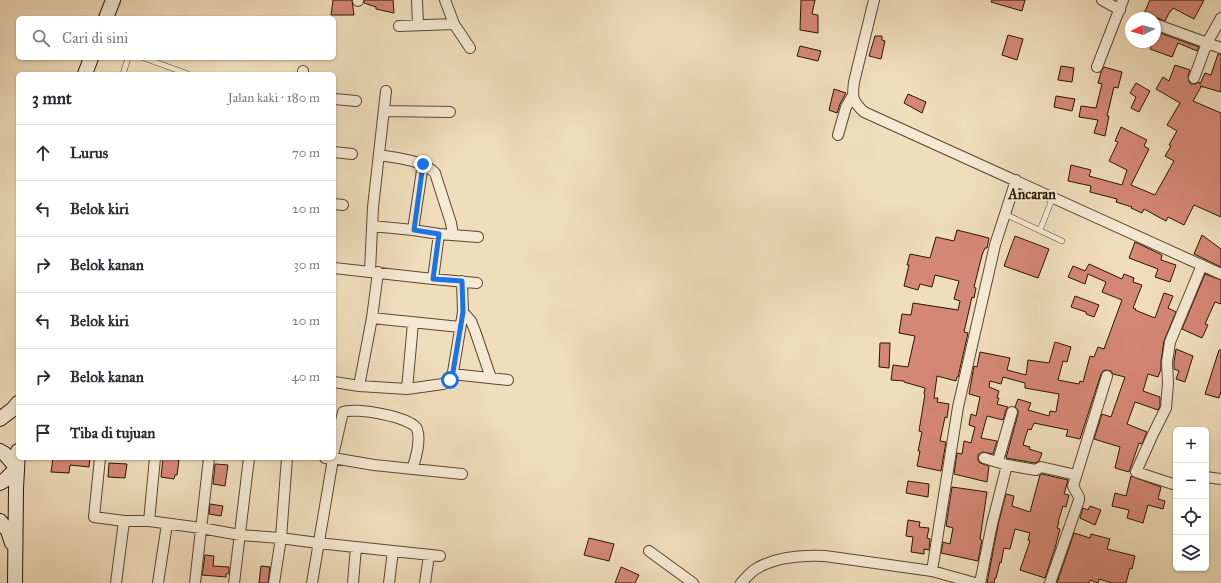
<!DOCTYPE html>
<html lang="id">
<head>
<meta charset="utf-8">
<style>
	:root { --surface:#fff; --page:#f2f2f3; --text:#2b2b33; --muted:#7c7c81; --line:#e1e1e2 }
	body { margin:0; font-family:"IM FELL Great Primer",serif; background:var(--page); color:var(--text) }
	.controls { position:absolute; right:12px; bottom:12px; display:grid; overflow:hidden; border-radius:6px; box-shadow:0 1px 3px #0004 }
	.controls button { width:36px; height:36px; display:grid; place-items:center; padding:0; border:0; border-bottom:1px solid var(--line); background:var(--surface); color:var(--text); font:20px sans-serif }
	.compass { position:absolute; left:1125px; top:12px; width:36px; height:36px; border-radius:50%; background:var(--surface); box-shadow:0 1px 3px #0004; rotate:265deg }
	.stop { position:absolute; width:12px; height:12px; margin:-9px; border:3px solid #1a73e8; border-radius:50%; background:#fff }
	.stop.end { background:#1a73e8; border-color:#fff; box-shadow:0 1px 4px #0008 }
	.list { margin:0; padding:0; list-style:none }
	h2 { display:flex; justify-content:space-between; align-items:center; height:52px; margin:0; padding:0 16px; font-size:17px }
	h2 small { font-size:13px; font-weight:400; color:var(--muted) }
	.list li { display:grid; grid-template-columns:26px 1fr auto; gap:12px; align-items:center; box-sizing:border-box; height:56px; padding:0 16px; border-top:1px solid var(--line) }
	.list b { display:block; font-size:15px; white-space:nowrap }
	.list em { font-size:13px; font-style:normal; color:var(--muted) }
	.icon { flex:none; width:22px; height:22px; fill:none; stroke:currentColor; stroke-width:2; stroke-linecap:round; stroke-linejoin:round }
	.map { position:relative; flex:none; width:1221px; height:583px; overflow:hidden }
	.search { position:absolute; background:var(--surface); box-shadow:0 1px 3px #0004; left:16px; top:16px; width:320px; height:44px; display:flex; align-items:center; gap:10px; box-sizing:border-box; padding:0 14px; border-radius:6px; color:var(--muted); font-size:15px }
	.panel { position:absolute; background:var(--surface); box-shadow:0 1px 3px #0004; left:16px; top:72px; width:320px; height:388px; border-radius:6px }
	.map>svg:first-child { display:block }
</style>
</head>
<body>
<div class="map">
<svg width="1221" height="583" viewBox="0 0 1221 583">
	<rect width="100%" height="100%" fill="#f0ddbb"/>
	<filter id="stains"><feTurbulence type="fractalNoise" baseFrequency=".005" numOctaves="4"/><feColorMatrix values="0 0 0 0 .2 0 0 0 0 .09 0 0 0 0 .02 0 0 0 .5 -.17"/></filter>
	<radialGradient id="worn" r=".72"><stop offset=".6" stop-color="#630" stop-opacity="0"/><stop offset="1" stop-color="#630" stop-opacity=".3"/></radialGradient>
	<path fill="#d58775" stroke="#281701" d="M333,0H352L354,15H331Z
		M364,0H393L394,13L376,9V7L364,3Z
		M801,0H815L812,14L818,15V33L800,30Z
		M992,0H1025L1022,11L991,2Z
		M1150,0H1204L1194,19L1173,8L1171,11H1170L1165,21L1157,18H1142Z
		M1157,32L1199,47L1197,51L1178,43L1172,57L1150,49L1152,42H1155V36Z
		M1008,35L1023,39L1017,60L1002,55Z
		M875,36H882V40L885,41L881,59L869,56Z
		M800,46L821,51L818,61L797,56Z
		M1218,54H1221V92L1200,86L1201,87L1193,101L1221,113V217L1194,205L1184,225L1168,217L1166,221L1144,209L1142,213L1131,208L1132,207L1116,202L1117,199L1090,192L1091,186L1068,181L1071,165L1091,170L1089,176L1122,185L1127,170L1109,161L1118,142L1115,141L1121,127L1147,140L1144,146L1149,149L1131,185L1155,195L1174,161L1165,156L1171,146L1169,145L1177,131L1167,125L1180,103L1156,89L1163,77L1169,81L1175,65L1190,70L1188,76L1189,82L1191,84H1195L1199,82L1200,84L1205,73L1211,75Z
		M1061,66L1074,68L1072,82L1058,80Z
		M1104,67L1122,72L1118,88L1114,87L1107,116H1109L1105,136L1094,133L1098,120L1079,117L1081,106L1096,108L1102,84L1098,83L1101,72Z
		M1136,83L1150,91L1139,112L1131,108L1136,97L1130,93Z
		M834,89L846,93L840,104L837,113L829,110Z
		M908,94L926,102L922,113L904,103Z
		M1056,96L1075,99L1072,111L1054,107Z
		M957,230L989,238L987,248H985L982,255L974,287L976,288L974,298L972,297L964,332L968,333L958,377H957L956,381L937,376L934,398H938L937,402L949,404L947,418L945,417L940,441L946,442L941,471L917,466L920,451H918L922,432L919,431L925,394H924L925,388L904,382V381L891,380L893,365L908,367L915,336L899,333L902,314L911,315L913,303L958,310L960,301L954,299L959,281L935,275L932,287L920,284L918,290L904,286L909,265H907L910,254L930,258L936,237L954,241Z
		M1202,235L1221,249V267L1194,254Z
		M1015,236L1049,249L1038,278L1004,266Z
		M1135,242L1162,255L1161,260L1176,265L1170,282L1155,277L1158,269L1129,258Z
		M1089,264L1122,279L1124,274L1134,278L1133,282L1142,285L1133,308L1136,309L1135,310L1155,318L1164,293L1173,296L1168,308L1176,312L1164,341L1161,361V369L1158,377L1148,374L1143,391L1160,397V406L1158,410L1135,402L1127,424L1147,432L1142,444L1139,443L1129,472L1115,468L1120,447L1094,439L1102,414L1111,417L1125,377L1113,374L1111,371L1106,370L1103,371L1101,374L1080,439L1066,436L1068,430L1034,423L1031,430L1028,429L1023,445L1030,447L1029,449L1042,453L1039,461L1035,463L1006,458L1018,414V410L1015,407L1018,399L1031,403L1028,410L1049,416L1050,411L1056,412L1059,394L1025,388V383L1003,377L1001,384L990,381L989,387L999,391L997,398H999L997,404L1008,407L1006,410L1003,420L987,416L981,438L997,441L993,454L983,452L979,454L978,456V460L980,463L989,466L987,482L954,474L957,453L962,454L964,441L971,443L975,427L969,425L971,414L976,416L980,397L969,394L974,366L977,367L980,352L1010,358L1007,370L1026,375L1028,360L1049,363L1055,342L1071,347L1067,362L1063,361L1058,380L1079,384L1080,381L1083,382L1090,356L1094,357L1098,347L1104,349L1122,300L1102,292L1106,282L1088,274L1085,284L1068,277L1073,266L1085,271Z
		M1205,274L1221,280V304L1215,302L1205,324L1208,325L1202,338L1182,329Z
		M1075,296L1099,305L1094,317L1086,314V312L1071,307Z
		M880,343H890L889,368L879,367Z
		M1176,349L1193,356L1185,382L1176,379L1179,371L1174,369V362Z
		M1219,350H1221V391L1219,398L1205,394Z
		M53,458H90L89,467L70,465L69,473L51,472Z
		M163,458L179,460L177,475H175L174,479L161,477Z
		M109,463L127,464L125,478L108,477Z
		M215,464L228,465L225,486L213,484Z
		M1042,474L1068,480L1064,494L1069,495L1066,507L1063,506L1058,522H1059L1057,528L1060,529L1055,548L1045,578L1020,570L1030,541L1028,540L1030,533L1015,529L1010,549L1004,548L1001,563L1000,562L996,578H995L994,583H987L998,525L1006,494L1014,496L1012,506L1030,512L1040,475Z
		M1131,476L1161,487L1158,499L1165,501L1163,509L1148,505L1143,523L1127,518L1129,510L1112,506L1115,493L1126,496Z
		M908,481L929,484L928,497L906,493Z
		M952,487L987,492L980,539L982,540L978,561L941,553L943,542L950,544L953,528L946,526Z
		M210,504L223,506L221,516L209,514Z
		M1090,506L1101,510L1095,525L1080,518L1083,508L1088,510Z
		M908,520L920,522L919,527L929,528L927,538L930,539L929,550L924,549V554L911,552L913,537L906,536Z
		M1074,533L1090,538L1091,534L1110,539L1107,549L1135,556L1132,569L1130,568L1126,583H1112L1099,579L1098,583L1090,580L1089,583H1057Z
		M589,538L614,544L609,561L584,555Z
		M205,555L214,556L213,566L229,567V573L226,574V577L202,575Z
		M261,566L270,567L268,583H259Z
		M621,567L639,575L635,583H615Z"/>
	<g fill="none" stroke-linecap="round" stroke-linejoin="round">
		<g stroke="#5a4830" stroke-width="6">
			<path id="lane" d="M144,58L188,74
				M123,74L128,58
				M1005,214L1062,241
				M1040,230L1053,197"/>
		</g>
		<g stroke="#5a4830" stroke-width="12">
			<path id="street" d="M417,0L418,25
				M445,0L454,24L470,48
				M874,0L854,82C852,97 852,101 864,112L1221,274
				M1102,0L1120,10
				M358,1V0
				M1155,24L1221,48
				M399,26L454,24
				M1097,67L1123,0
				M303,74V71
				M1194,78L1207,43L1221,18
				M334,99L356,101
				M384,111L450,112
				M838,135L846,107L853,95
				M334,152L352,154
				M379,155C396,158 423,160 435,173L451,223L453,235
				M334,204L343,205
				M372,226L413,230L439,234L478,237
				M413,230L423,164
				M334,268L433,279L477,283
				M370,271L373,207L386,91
				M433,279L439,234
				M463,312L471,321L475,331L491,378
				M372,318L460,327
				M452,374L508,380
				M334,382L359,386L407,389L443,384L448,382L452,378L463,312L462,281
				M359,386L372,318L378,272
				M407,389L413,323
				M334,451L343,412C355,407 412,417 417,429C421,440 416,459 412,469
				M100,458L94,517L124,521H149L201,528L240,535L280,538L318,543L440,556
				M333,458L374,465L462,474
				M984,458L1007,465L1036,470L1041,467L1076,475
				M998,461L1012,412
				M1206,477L1221,479
				M1176,485L1136,472L1153,434L1166,408L1168,383L1167,362L1170,342L1202,265
				M149,521L155,458
				M649,551L693,583
				M932,571L958,407L995,245L1016,180
				M116,583L124,521
				M158,583L167,524
				M195,583L209,458
				M234,583L249,458
				M274,583L281,538L287,458
				M312,583L333,459L325,458
				M353,583L356,547
				M389,583L393,551
				M425,583L429,555
				M741,583C745,579 749,574 754,570C774,557 802,555 825,556L932,571L975,583
				M980,583L992,524L1007,465
				M1050,583L1079,500V497L1073,486L1107,376"/>
		</g>
		<g stroke="#281701" stroke-width="16">
			<path id="secondary" d="M106,18L113,0
				M85,74L91,58
				M0,419L13,409L18,403
				M0,451L5,454L17,468L5,480L0,483
				M0,521L8,531L12,543
				M15,583L16,488L18,451"/>
		</g>
		<use href="#lane" stroke="#f5e9d3" stroke-width="5"/>
		<use href="#street" stroke="#f5e9d3" stroke-width="10"/>
		<use href="#secondary" stroke="#f5e9d3" stroke-width="14"/>
	</g>
	<g fill="none" stroke-linecap="round" stroke-linejoin="round">
		<path stroke="#1a73e8" stroke-width="5" d="M423,164L414,230L439,234L433,279L462,281L463,312L452,378L450,380"/>
	</g>
	<g text-anchor="middle" stroke-width="4" stroke-linejoin="round" paint-order="stroke">
		<g font-size="14" font-weight="bold" fill="#281701" stroke="#f5e9d3">
			<text x="1032" y="199">Ancaran</text>
		</g>
	</g>
	<rect width="100%" height="100%" filter="url(#stains)"/>
	<rect width="100%" height="100%" fill="url(#worn)"/>
</svg>
<div class="controls">
<button>+</button>
<button>−</button>
<button><svg class="icon" aria-label="locate" viewBox="0 0 24 24"><circle cx="12" cy="12" r="6"/><path d="M12 2v4M12 18v4M2 12h4M18 12h4"/></svg></button>
<button><svg class="icon" aria-label="layers" viewBox="0 0 24 24"><path d="M12 4l9 5-9 5-9-5zM3 14l9 5 9-5"/></svg></button>
</div>
<svg class="compass" viewBox="-18 -18 36 36"><path d="M0-13l5 13h-10z" fill="#e53935"/><path d="M0 13l5-13h-10z" fill="#7c7c81"/></svg>
<div class="stop" style="left:450px;top:380px"></div>
<div class="stop end" style="left:423px;top:164px"></div>
<div class="search"><svg class="icon" aria-label="search" viewBox="0 0 24 24"><circle cx="10" cy="10" r="6"/><path d="M15 15l6 6"/></svg>Cari di sini</div>
<section class="panel">
<h2>3 mnt<small>Jalan kaki · 180 m</small></h2>
<ul class="list">
<li><svg class="icon" aria-label="ahead" viewBox="0 0 24 24"><path d="M12 20V5M6 11l6-6 6 6"/></svg><div><b>Lurus</b></div><em>70 m</em></li>
<li><svg class="icon" aria-label="left" viewBox="0 0 24 24"><path d="M17 20v-9H6M10 6l-5 5 5 5"/></svg><div><b>Belok kiri</b></div><em>20 m</em></li>
<li><svg class="icon" aria-label="right" viewBox="0 0 24 24"><path d="M7 20v-9h11M14 6l5 5-5 5"/></svg><div><b>Belok kanan</b></div><em>30 m</em></li>
<li><svg class="icon" aria-label="left" viewBox="0 0 24 24"><path d="M17 20v-9H6M10 6l-5 5 5 5"/></svg><div><b>Belok kiri</b></div><em>20 m</em></li>
<li><svg class="icon" aria-label="right" viewBox="0 0 24 24"><path d="M7 20v-9h11M14 6l5 5-5 5"/></svg><div><b>Belok kanan</b></div><em>40 m</em></li>
<li><svg class="icon" aria-label="arrive" viewBox="0 0 24 24"><path d="M6 21V4h12l-3 4 3 4H6"/></svg><div><b>Tiba di tujuan</b></div></li>
</ul>
</section>
</div>
</body>
</html>
